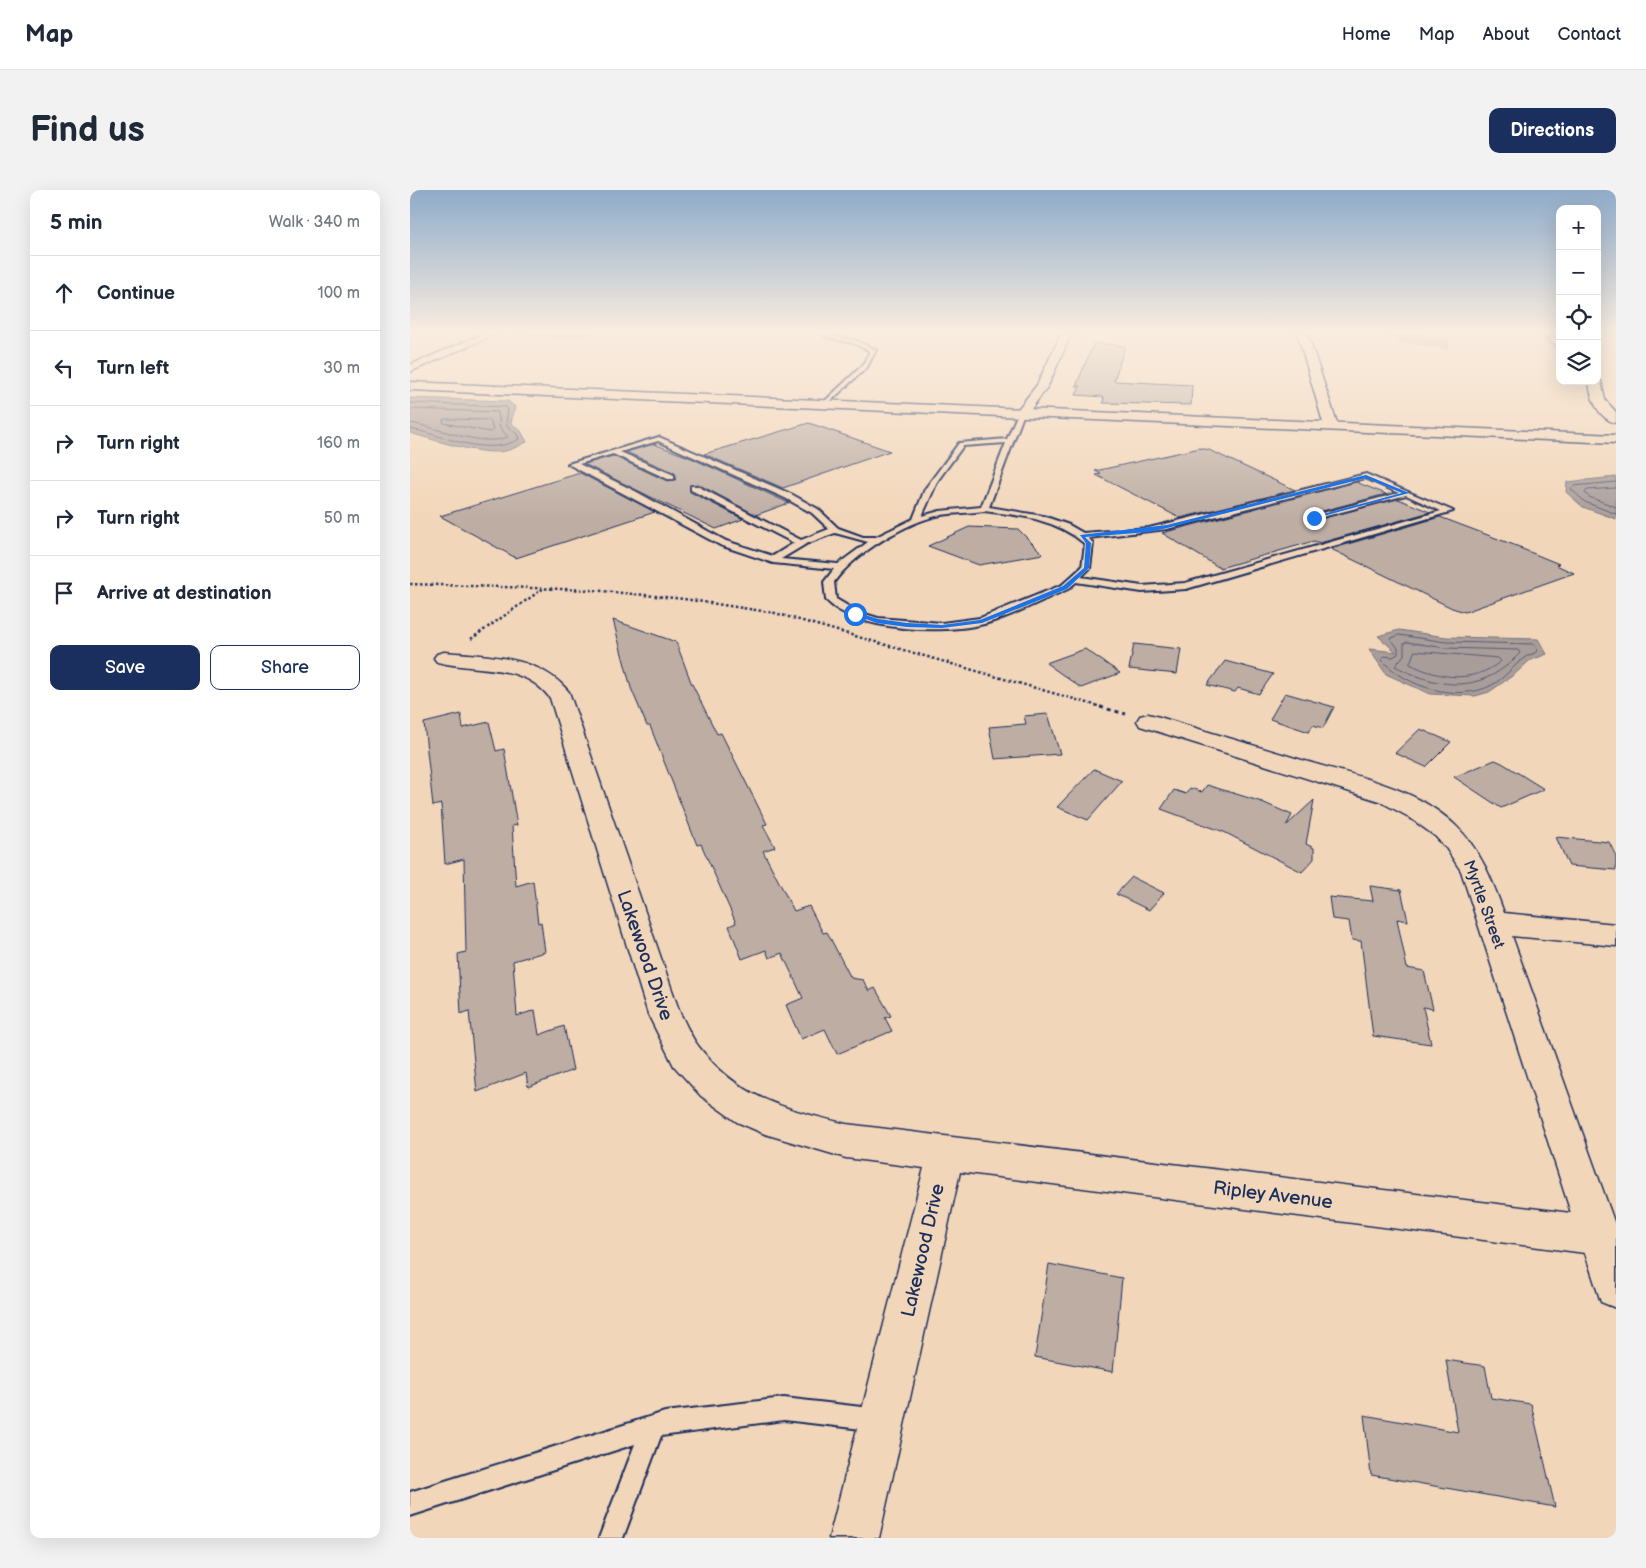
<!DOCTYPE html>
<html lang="en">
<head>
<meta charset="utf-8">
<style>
	:root { --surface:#fff; --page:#f2f2f3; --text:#1f2937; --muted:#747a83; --line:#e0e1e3; --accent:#1b2f5e }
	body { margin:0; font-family:"Balsamiq Sans",sans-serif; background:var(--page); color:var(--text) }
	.controls { position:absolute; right:15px; top:15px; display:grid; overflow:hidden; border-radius:10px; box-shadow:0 5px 20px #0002 }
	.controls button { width:45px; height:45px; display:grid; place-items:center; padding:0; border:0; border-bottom:1px solid var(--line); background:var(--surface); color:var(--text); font:25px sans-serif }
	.stop { position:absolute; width:15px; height:15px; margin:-11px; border:4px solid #1a73e8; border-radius:50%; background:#fff }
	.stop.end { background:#1a73e8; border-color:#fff; box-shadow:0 1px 5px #0008 }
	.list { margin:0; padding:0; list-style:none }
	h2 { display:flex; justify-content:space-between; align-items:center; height:65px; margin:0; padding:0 20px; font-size:21px }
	h2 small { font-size:16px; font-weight:400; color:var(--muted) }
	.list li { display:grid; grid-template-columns:32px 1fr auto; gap:15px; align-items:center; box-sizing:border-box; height:75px; padding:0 20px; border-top:1px solid var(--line) }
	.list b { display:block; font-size:19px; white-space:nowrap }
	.list em { font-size:16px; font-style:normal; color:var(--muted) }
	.actions { display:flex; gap:10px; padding:15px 20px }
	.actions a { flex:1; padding:11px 0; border:1px solid var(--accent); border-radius:10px; text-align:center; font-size:18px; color:var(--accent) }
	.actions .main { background:var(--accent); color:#fff }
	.icon { flex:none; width:28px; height:28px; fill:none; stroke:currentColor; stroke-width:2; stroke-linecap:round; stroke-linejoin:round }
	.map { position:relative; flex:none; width:1206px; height:1348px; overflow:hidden; border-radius:10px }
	header { display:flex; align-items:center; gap:30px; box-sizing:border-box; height:70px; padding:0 25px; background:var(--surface); border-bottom:1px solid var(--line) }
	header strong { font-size:24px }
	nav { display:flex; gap:28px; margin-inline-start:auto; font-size:18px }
	.intro { display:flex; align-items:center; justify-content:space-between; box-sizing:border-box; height:120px; padding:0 30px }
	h1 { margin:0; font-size:35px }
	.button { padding:12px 22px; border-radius:10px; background:var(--accent); color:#fff; font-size:18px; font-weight:700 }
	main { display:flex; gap:30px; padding:0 30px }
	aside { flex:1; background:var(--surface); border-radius:10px; box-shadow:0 5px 20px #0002 }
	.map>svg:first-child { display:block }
</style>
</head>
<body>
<header>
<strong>Map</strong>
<nav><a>Home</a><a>Map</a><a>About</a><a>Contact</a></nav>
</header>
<div class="intro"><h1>Find us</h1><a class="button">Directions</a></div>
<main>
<aside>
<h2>5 min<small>Walk · 340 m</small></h2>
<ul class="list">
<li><svg class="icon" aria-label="ahead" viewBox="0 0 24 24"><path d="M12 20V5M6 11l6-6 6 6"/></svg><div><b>Continue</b></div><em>100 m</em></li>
<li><svg class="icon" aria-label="left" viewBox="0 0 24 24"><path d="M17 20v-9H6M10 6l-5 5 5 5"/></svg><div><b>Turn left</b></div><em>30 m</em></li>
<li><svg class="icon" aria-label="right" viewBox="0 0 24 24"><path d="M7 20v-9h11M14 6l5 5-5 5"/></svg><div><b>Turn right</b></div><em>160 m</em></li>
<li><svg class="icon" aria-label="right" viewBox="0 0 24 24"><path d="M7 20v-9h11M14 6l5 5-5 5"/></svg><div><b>Turn right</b></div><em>50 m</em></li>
<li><svg class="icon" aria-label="arrive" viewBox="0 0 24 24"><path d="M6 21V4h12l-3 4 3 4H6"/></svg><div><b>Arrive at destination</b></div></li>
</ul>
<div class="actions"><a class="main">Save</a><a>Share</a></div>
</aside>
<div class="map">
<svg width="1206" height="1348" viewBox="0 0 1206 1348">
	<rect width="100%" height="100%" fill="#f2d6b9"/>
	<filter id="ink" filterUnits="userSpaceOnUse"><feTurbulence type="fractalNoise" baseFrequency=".02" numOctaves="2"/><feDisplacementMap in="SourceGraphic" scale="10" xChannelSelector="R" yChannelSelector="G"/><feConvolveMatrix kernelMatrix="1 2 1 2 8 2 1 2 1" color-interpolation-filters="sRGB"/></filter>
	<g filter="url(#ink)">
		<path fill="#a99d9a" stroke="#707182" d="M112,142H182C165,153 129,146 109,143Z
			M986,142L1038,150V159L990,151L978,145Z
			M0,208L98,211L105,217L101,233L111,241L117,252C110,255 102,260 95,261C71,266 25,250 0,243Z
			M1206,287V329L1173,317L1156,302L1157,292Z
			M989,440L1036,447L1128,449L1137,464L1119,471L1105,484L1079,502L1065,506L1020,504L976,484L959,459L986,462L968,446Z"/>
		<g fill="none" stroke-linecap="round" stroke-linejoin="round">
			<path stroke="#545b76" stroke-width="1" d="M0,213L96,217L98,219L96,235L107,244L109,249C76,268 35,245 0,239
				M0,219L88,222L90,238L98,247C72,258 28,237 0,233
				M36,229L80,230L83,240L80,242L34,233L33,230Z
				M1206,292L1163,296L1161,299L1175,312L1206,324
				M1206,298L1177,300L1175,303L1179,307L1206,317
				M989,445L1036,452L1124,454L1128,461C1124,464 1118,465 1114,468C1103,476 1095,488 1082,495C1048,513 996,497 972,470L973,466L983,467L988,464V458L981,449Z
				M997,452L1035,458L1108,460L1110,463C1072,504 1032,500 985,476L994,465V454Z
				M1005,461L1088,468L1091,471C1063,494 1030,489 1000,474Z"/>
		</g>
		<path fill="#bdada3" stroke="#1b2f5e" d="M684,153L715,156L704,191L782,195L781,215L693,213L694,207L666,205L670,196H666Z
			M399,233L480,261L373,298L294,264Z
			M244,254L281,268L379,313L346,325L288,294L280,295V302L333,329L306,339L174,274L203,266L257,291L265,290V283L216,262Z
			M790,258L799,260L885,300L770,328L686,285L691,284L685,281Z
			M170,283L245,322L106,368L30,326Z
			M946,292L976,304L901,324L900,331L988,309L1020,322L910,353L904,351L810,378L752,343Z
			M1030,327L1112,358H1110L1149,374L1146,375L1164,383L1055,422L1042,418L921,359Z
			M559,337L608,339L633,364L569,375L518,356Z
			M203,430L266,452L281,492L307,544L311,543L357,634L353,635L365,657L353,661L384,721L399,716L413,743L417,742L441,788L453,790L459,801L465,798L481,826L475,828L482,841L427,864L415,839L391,849L376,815L393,808L372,763L359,768L356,760L332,769L319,736L326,733L291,654L287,655L240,536H237L221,498Z
			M724,454L771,459L767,484L719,479Z
			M675,459L710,483L671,498L636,473Z
			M815,471L863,484L849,504L828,498L825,502L797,495Z
			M875,503L924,517L913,538L903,535L899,542L860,529Z
			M51,524L53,538L79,532L86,561L94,559L107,635L102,636L106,696L123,691L128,733L131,732L135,762L103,771L107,826L125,820L129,845L154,836L163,880L118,897L116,883L67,902L59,821L51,824L48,764L56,762L54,669L35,674L31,614L23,616L14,533Z
			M638,524L650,564L585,569L579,537L616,534L614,526Z
			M1010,539L1041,552L1016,577L985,563Z
			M1085,570L1092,573L1134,599L1091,618L1044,587Z
			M684,579L712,591L678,630L647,617Z
			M797,595L852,612L882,625L876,636L904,610L896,654L904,658V669L892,682L814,642L751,619L764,600L776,604L780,598L792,602Z
			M1146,647L1199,652L1206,666V680L1159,676Z
			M722,687L754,703L739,720L706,704Z
			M960,696L991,700L998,731L987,729L997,778L1014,781L1023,819L1013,817L1021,854L963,846L951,751L942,750L939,731L922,729L919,707L963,711Z
			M639,1074L712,1088L703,1182L625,1167Z
			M1036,1170L1075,1176L1081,1208L1121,1214L1145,1317L961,1285L954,1225L1048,1242Z"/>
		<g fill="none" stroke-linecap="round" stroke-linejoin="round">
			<g stroke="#1b2f5e" stroke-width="4">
				<path id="service" d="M415,145L447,151L466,160L457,177L415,216L413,213L453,175L460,161L443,153L415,147Z
					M611,221L614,223L579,317L633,326L659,335L673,343L739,338L956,284L1043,321L776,399L732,402L666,392L658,399C632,410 601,427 574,434C534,444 446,442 416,410L414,392L424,379L363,373L310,355L158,274L249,247L381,304L408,319L428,338L453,347H466L503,329L515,299L549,253L597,249L608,223ZM248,251L375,308L402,323L419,339L391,350L287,296H281V300L384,353L363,366L316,351L225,301L169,274L203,264L258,289H264V285L210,262ZM596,253L571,317L530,321L512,326L528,290L553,256ZM955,288L989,303L901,326V330L996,305L1031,321L775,393L732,396L671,387L680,378L683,353L678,348L757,339ZM574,321C610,325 646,329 675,354L672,377L652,395L570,428L532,433L468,428L448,422L426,409L424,392C445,363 496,332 531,325C545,323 560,323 574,321ZM425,343L458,352L428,374L371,369L396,354Z
					M374,1208L469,1219L477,1222L480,1230L477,1238L469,1241L374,1230L251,1246L213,1348H189L225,1254L0,1326V1302L255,1222Z"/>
			</g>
			<g stroke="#1b2f5e" stroke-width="3">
				<path id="minor" d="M78,142H91L0,182V175Z
					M652,142H662L638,196L616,226H606L605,223L627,195Z
					M887,142H897L928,236L926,239L921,240L914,236Z
					M1142,146L1150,150V159L1137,149Z
					M1187,188L1191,191L1195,210L1206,222V233C1188,229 1180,207 1179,191H1187Z
					M34,462C78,466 129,465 159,502L270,823C276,834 281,847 289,857C329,909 376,919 436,934L1161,1023L1051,681L1036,658L1025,646L999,627L969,611L730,536L727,531L730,526L738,524L746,526C796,541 846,556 895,571C946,586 1005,597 1045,635C1071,660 1082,690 1094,723L1206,734V756L1102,746L1206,1037V1118L1191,1112L1175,1063L550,982L469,1348H419L514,978L436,968L355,944L327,932L291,906L264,876L238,824L140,508C113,472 66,482 27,472L24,468L27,464Z"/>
			</g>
			<g stroke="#1b2f5e" stroke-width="3">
				<path id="tertiary" d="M0,192L1206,245V253L0,200Z"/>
			</g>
			<path stroke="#1b2f5e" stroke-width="2.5" stroke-dasharray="2.5 2.5" stroke-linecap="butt" d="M0,394L183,400L274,409L365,423L695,518
				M61,449L134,398"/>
			<path stroke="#1b2f5e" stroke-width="3" stroke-dasharray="4 4" stroke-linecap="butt" d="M690,517L716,524"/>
			<use href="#service" fill="#f2d6b9" fill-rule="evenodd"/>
			<use href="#minor" fill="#f2d6b9" fill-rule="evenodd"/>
			<use href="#tertiary" fill="#f2d6b9" fill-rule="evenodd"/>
		</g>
	</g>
	<linearGradient id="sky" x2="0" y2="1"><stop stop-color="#8fabc9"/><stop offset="0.43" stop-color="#f9ede0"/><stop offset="1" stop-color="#f9ede0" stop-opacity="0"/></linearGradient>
	<rect width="1206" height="330" fill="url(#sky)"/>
	<path fill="#1a73e8" d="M956,285L999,303L902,329V327L992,303L956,288L757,338L739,342L675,347L681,353L679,378L657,399L572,433L532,438L497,437L467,433L442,424L445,422L468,429L497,433L532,435L570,430L653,396L674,378L676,353L670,345L757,335Z"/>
	<g text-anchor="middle" stroke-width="4" stroke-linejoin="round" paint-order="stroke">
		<g font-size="16" fill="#1b2f5e" stroke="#f2d6b9">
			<text transform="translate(1075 714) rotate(70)" y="6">Myrtle Street</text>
		</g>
		<g font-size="19" fill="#1b2f5e" stroke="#f2d6b9">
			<text transform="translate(236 765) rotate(71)" y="7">Lakewood Drive</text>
			<text transform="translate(863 1004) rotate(7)" y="7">Ripley Avenue</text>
			<text transform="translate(512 1060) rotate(-77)" y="7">Lakewood Drive</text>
		</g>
	</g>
</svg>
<div class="controls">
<button>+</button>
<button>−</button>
<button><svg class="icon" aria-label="locate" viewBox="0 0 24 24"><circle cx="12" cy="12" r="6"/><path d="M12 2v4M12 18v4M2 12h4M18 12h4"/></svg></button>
<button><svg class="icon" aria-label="layers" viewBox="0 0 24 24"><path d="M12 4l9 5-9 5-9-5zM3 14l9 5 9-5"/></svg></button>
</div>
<div class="stop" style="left:445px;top:424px"></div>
<div class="stop end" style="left:904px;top:328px"></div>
</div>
</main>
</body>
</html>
